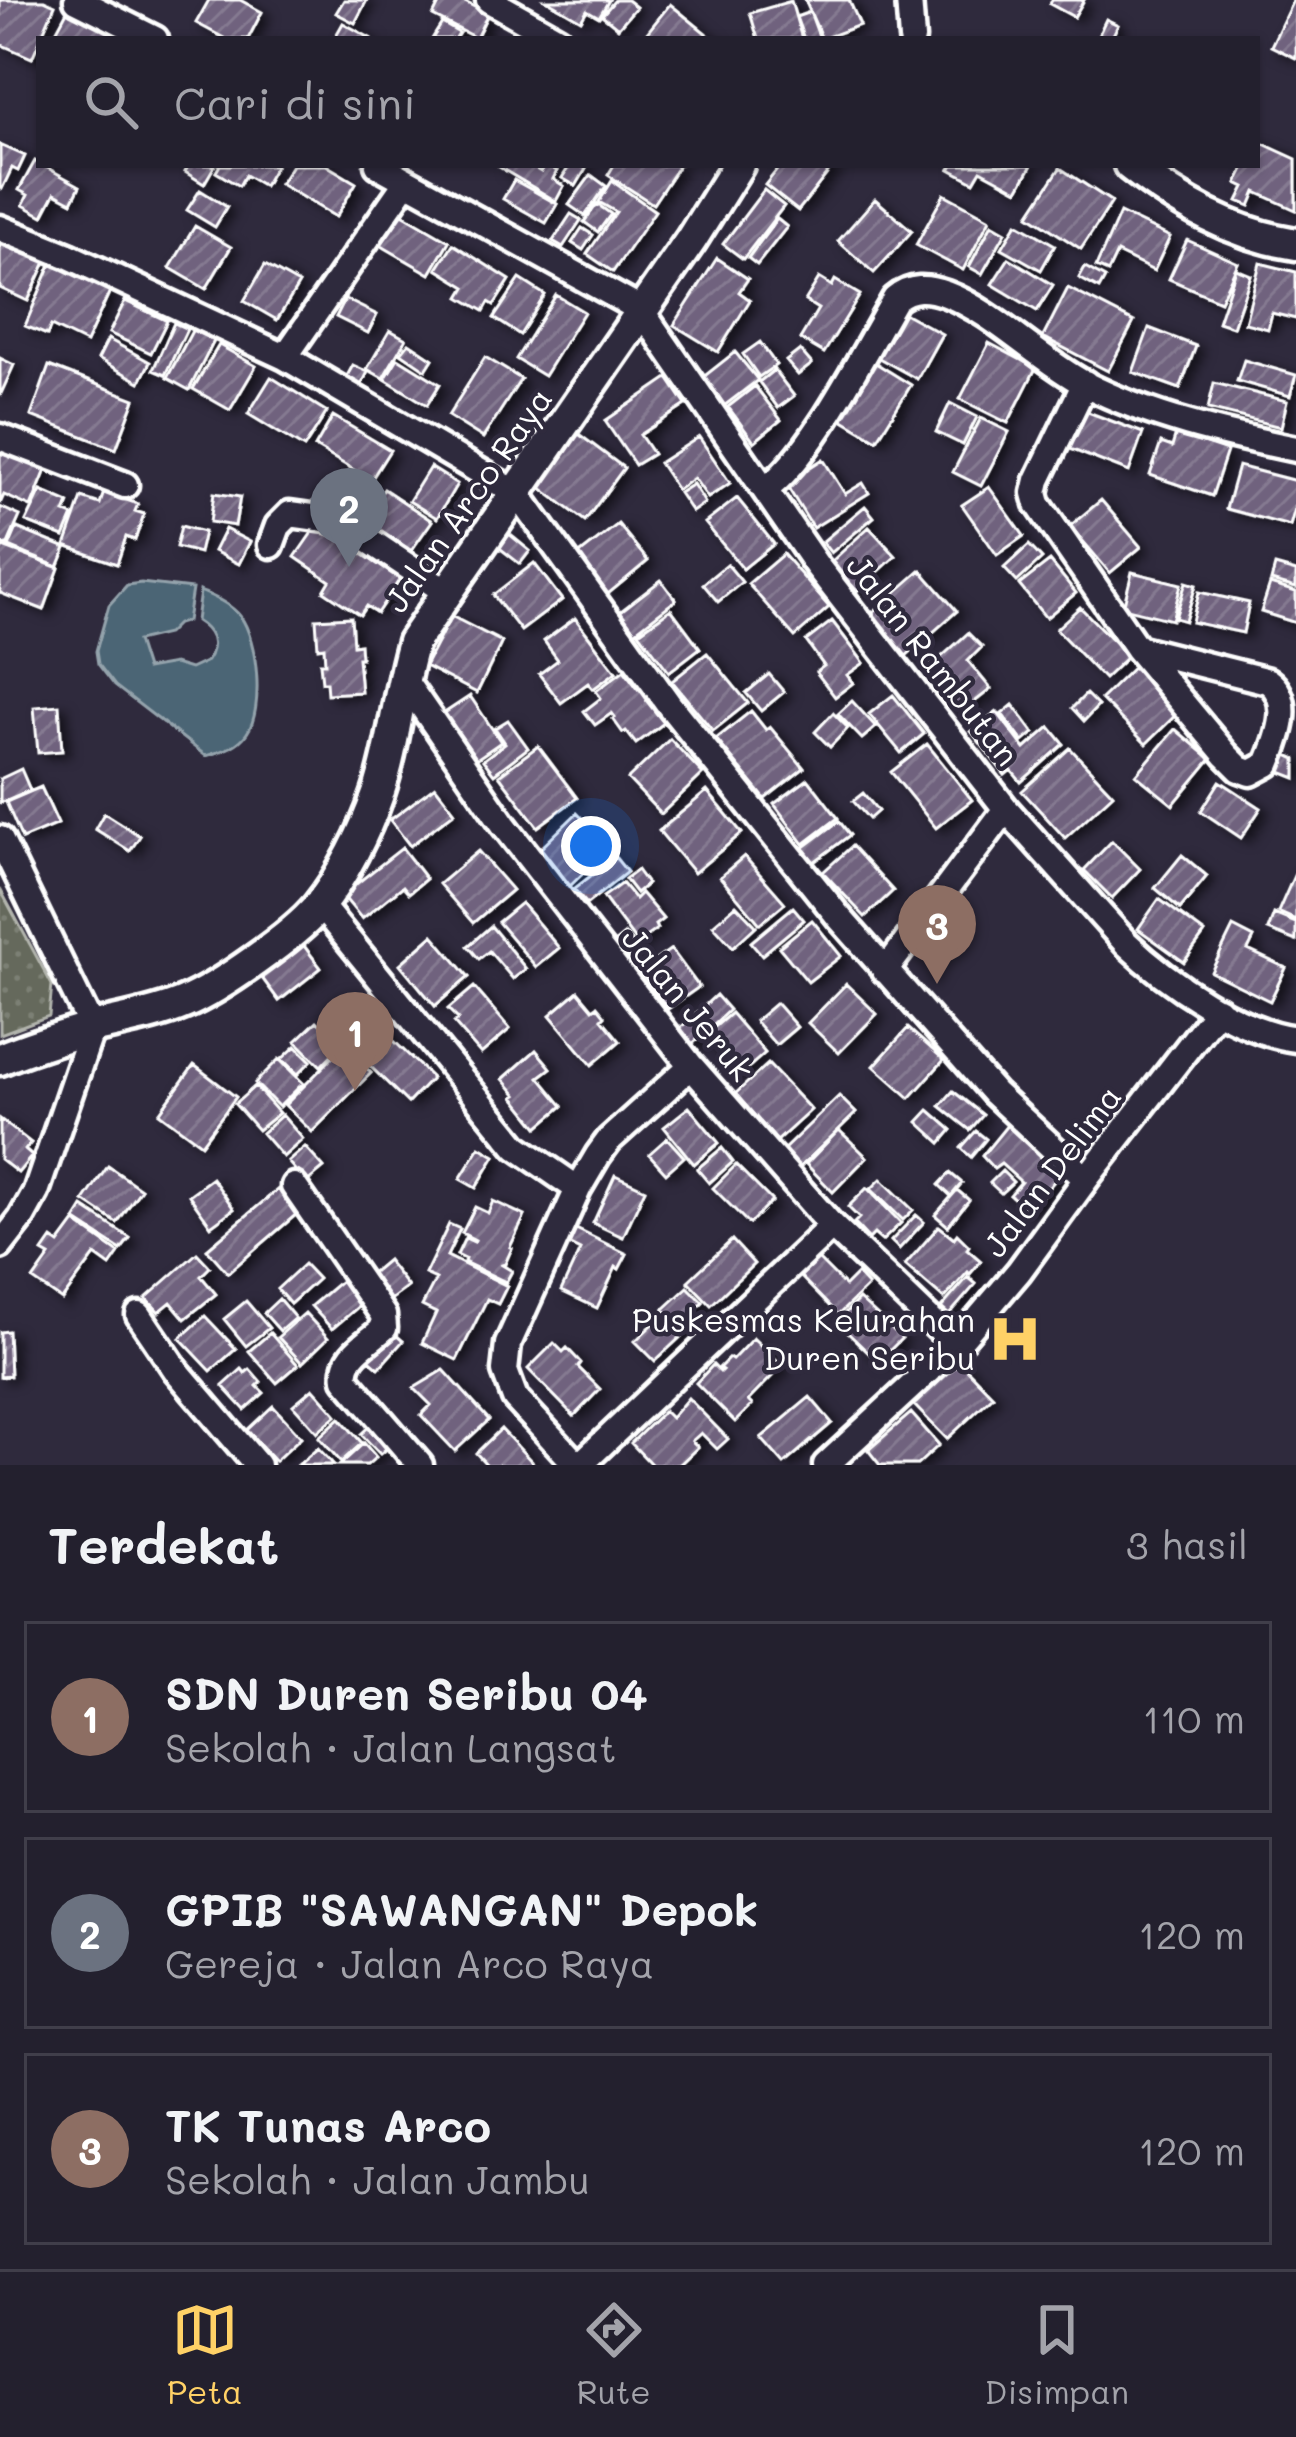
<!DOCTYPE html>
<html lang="id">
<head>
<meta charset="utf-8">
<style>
	:root { --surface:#23202e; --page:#2b2836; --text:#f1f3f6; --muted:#a3a3aa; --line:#403e4a; --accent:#ffd166 }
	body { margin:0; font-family:Mali,sans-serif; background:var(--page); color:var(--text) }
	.you { position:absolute; left:591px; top:846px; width:42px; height:42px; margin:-30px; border:9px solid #fff; border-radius:50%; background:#1a73e8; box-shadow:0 0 0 18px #1a73e833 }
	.badge { display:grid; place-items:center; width:78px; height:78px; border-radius:50%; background:var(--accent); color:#fff; font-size:39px; font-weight:700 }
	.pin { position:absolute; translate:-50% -99px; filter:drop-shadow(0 3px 6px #0008) }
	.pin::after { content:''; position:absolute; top:63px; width:42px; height:36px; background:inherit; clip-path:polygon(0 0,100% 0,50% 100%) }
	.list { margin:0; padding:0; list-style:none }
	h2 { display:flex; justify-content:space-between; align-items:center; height:156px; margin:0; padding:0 48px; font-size:51px }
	h2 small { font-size:39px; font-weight:400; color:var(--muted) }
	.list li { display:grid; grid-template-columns:78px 1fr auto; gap:36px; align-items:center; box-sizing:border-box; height:192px; margin:0 24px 24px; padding:0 24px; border:3px solid var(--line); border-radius:0px }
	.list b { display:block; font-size:45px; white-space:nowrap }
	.list p { margin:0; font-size:39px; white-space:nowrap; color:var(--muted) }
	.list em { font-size:39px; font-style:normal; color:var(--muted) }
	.icon { flex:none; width:66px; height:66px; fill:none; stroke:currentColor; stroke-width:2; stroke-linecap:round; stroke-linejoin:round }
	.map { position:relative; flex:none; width:1296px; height:1465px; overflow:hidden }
	.search { position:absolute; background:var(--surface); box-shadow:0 3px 9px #0004; left:36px; right:36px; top:36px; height:132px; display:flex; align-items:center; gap:30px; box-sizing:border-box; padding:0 42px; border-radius:0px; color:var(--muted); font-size:45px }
	.sheet { height:804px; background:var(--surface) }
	nav { display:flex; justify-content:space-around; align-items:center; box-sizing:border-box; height:168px; border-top:3px solid var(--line); background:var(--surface); font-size:33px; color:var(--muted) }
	nav a { display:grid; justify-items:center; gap:6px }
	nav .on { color:var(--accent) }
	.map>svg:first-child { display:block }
</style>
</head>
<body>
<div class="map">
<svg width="1296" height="1465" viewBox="0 0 1296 1465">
	<defs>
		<pattern id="grass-dots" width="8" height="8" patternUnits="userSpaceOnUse" patternTransform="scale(3)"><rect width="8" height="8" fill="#65695b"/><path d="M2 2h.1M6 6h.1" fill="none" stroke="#7c8074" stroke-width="1.8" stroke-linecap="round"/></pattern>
		<pattern id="building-hatch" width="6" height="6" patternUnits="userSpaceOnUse" patternTransform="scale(3)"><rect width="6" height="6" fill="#70627e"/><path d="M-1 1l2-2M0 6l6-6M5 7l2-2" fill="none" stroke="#857a91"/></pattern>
		<filter id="shadow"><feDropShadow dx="7" dy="4" stdDeviation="6" flood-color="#0009"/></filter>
	</defs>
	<rect width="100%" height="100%" fill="#2f2a3d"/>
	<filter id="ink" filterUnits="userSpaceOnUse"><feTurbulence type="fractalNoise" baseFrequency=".00833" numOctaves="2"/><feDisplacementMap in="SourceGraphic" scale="24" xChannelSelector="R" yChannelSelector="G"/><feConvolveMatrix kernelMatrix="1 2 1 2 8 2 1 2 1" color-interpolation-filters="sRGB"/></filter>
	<g filter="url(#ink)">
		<path fill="url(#grass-dots)" stroke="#b2b4ad" stroke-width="3" d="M0,889L52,985L49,1016L0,1034Z"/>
		<path fill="#4c6575" stroke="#94a3ac" stroke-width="3" d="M141,583L192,589L187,621L177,624L167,634L137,641L146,669L174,664L190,669L207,661C218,644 212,631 196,621L200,591C213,597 231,604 240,616C258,639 264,710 247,733C238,747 221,751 206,756L115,686L98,664L96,651L109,605L127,585Z"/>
		<path fill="url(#building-hatch)" stroke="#fff" stroke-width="3" filter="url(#shadow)" d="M0,0H44L55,5L32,58L0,44Z
			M209,0H240L262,12L248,39H226L196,23Z
			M344,0H367L355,23L336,13Z
			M441,0H461L488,14L476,38L433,16Z
			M546,0H609L599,17L587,10L581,20Z
			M615,0H627L636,7L618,28L602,15Z
			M805,0H849L860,25L822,39Z
			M1052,0H1084L1074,17L1050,4Z
			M1293,0H1296V58L1271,46Z
			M791,1L802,39H758L750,13Z
			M670,4L713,39H642Z
			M68,9L122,39H52Z
			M810,12L820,39H804L796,17Z
			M1106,19L1118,25L1111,39L1098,36Z
			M343,23L372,39H334Z
			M442,23L459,33L455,39H432Z
			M1257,141L1296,159V210L1256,192L1250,206L1238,201L1245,187L1237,183L1246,165H1257Z
			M0,145L25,156L18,171L12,168L2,189L0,188Z
			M35,161L80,186L72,202L55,193L43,216L23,205L28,195L19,190Z
			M189,165H215L204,184L185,172Z
			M220,165H276L264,186L245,175L239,186L216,172Z
			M292,165H326L356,183L336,217L280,184Z
			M501,165H529L541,172L544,165L557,171L553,179L564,186L556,201L499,167Z
			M570,165H579L586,169L576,186L562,178Z
			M614,165H679L653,204L608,175Z
			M781,165H834L798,211L765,185Z
			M953,165H1032L1018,190L981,170L974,182L950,169Z
			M1060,168L1112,202L1081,249L1029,215Z
			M591,175L606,186L585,216L569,205Z
			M514,180L557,204L546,223L503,199Z
			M612,181L655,211L613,272L587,254L616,212L599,202Z
			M200,190L227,207L215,227L187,210Z
			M764,190L784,206L743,259L723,244Z
			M944,194L990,219L963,270L916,245Z
			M875,199L912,231L874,273L838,241Z
			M597,204L611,214L598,232L584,222Z
			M399,212L449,241L430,274L380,245Z
			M1120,213L1170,237L1154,271L1117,253L1108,272L1096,267Z
			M571,214L581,220L563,247L553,241Z
			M777,219L787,227L757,265L748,258Z
			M1017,223L1055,245L1041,270L1002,248Z
			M992,224L1006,232L982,274L969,267Z
			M195,226L231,247L206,289L170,268Z
			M582,228L593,235L583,250L572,243Z
			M1187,240L1238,263L1220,301L1169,279Z
			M0,241L46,262L28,301L0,288Z
			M453,244L510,280L494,305L489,302L484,311L460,297L466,287L437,269Z
			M717,258L748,279L739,292L750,300L718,352L674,325Z
			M1009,258L1053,285L1037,311L992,284Z
			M52,262L111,289L86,343L51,326L47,335L25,326Z
			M1260,263L1296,272V319L1272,313L1268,329L1245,323Z
			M265,265L299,284L277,320L244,301Z
			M1085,267L1105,278L1099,289L1079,278Z
			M1236,269L1251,275L1233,327L1218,322Z
			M819,278L832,286L835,280L860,295L824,353L800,339L818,309L805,301Z
			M520,279L545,295L520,335L494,318Z
			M1068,288L1134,322L1108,371L1043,337Z
			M556,295L584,312L544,376L516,359Z
			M345,299L377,315L368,333L336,317Z
			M125,301L167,321L151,353L109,333Z
			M902,312L942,334L917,379L877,357Z
			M174,323L187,329L165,375L153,370Z
			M1149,328L1196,346L1180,389L1133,372Z
			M193,329L214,341L189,390L167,378Z
			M390,330L406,339L383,378L367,369Z
			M108,339L150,362L140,382L98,359Z
			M760,342L776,365L759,377L743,354Z
			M409,343L433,359L426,370L401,353Z
			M989,343L1036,368L1008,423L960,399Z
			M219,345L256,366L230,410L193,389Z
			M800,350L812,364L798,375L786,361Z
			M735,352L758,380L724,406L702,378Z
			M485,357L521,379L483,438L448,416Z
			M0,358L14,365L0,396Z
			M398,358L440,384L427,405L385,379Z
			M1244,360L1296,375L1290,396L1237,381Z
			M874,362L911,385L877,440L840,418Z
			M353,365L368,372L361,386L346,378Z
			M49,366L135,399L116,449L31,416Z
			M774,370L794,396L778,408L759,382Z
			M271,377L327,412L304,448L248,414Z
			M668,378L686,405L640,435L653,454L635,465L605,421Z
			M1214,383L1287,401L1281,427L1208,409Z
			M755,386L781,420L754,442L728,407Z
			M950,403L977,417L963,445L936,432Z
			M1080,409L1143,433L1129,472L1065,447Z
			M333,416L390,450L371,480L315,447Z
			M981,418L1009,432L981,486L953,472Z
			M576,432L624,468L585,521L537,485Z
			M1176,434L1227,451L1212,496L1150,475L1161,443L1172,447Z
			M699,437L730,483L708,498L694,478L677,490L659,463Z
			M0,439L50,460L31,507L4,495L0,504Z
			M823,459L845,494L863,483L869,493L813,528L785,483Z
			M1238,466L1296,481V505L1290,526L1226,509Z
			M430,467L457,484L437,518L409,501Z
			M693,484L705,503L692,512L679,493Z
			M989,487L1024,536L997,555L962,505Z
			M384,489L432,521L411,551L363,519Z
			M41,491L69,503L65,513L73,516L64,537L26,522Z
			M104,492L138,504L135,511L144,514L135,540L126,537L117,564L65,546L82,498L100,504Z
			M214,493L240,497L235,526L210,522Z
			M737,498L774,544L743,569L705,523Z
			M1101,500L1141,547L1110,573L1070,526Z
			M865,506L874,517L831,553L822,542Z
			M0,507L20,516L7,546L0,543Z
			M320,521L402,576L377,613L366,606L360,615L324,591L330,581L295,557Z
			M618,524L648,561L608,594L577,556Z
			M181,526L204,532L199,553L176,547Z
			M869,527L896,556L857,591L831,562Z
			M17,528L66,548L58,567L9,547Z
			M225,529L250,542L239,564L214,551Z
			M508,533L530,551L520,564L497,546Z
			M1029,545L1042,559L1017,582L1004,568Z
			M3,547L59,568L44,610L0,593V552Z
			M783,554L829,607L795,637L748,584Z
			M1050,561L1076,593L1046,618L1019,585Z
			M534,563L562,600L521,631L493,595Z
			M727,564L742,582L718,602L703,584Z
			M1275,566L1296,572V588L1271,581Z
			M921,570L957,611L906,656L870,615Z
			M1132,572L1181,584L1172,620L1123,608Z
			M661,580L676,600L632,634L617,614Z
			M1186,582L1196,585L1185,621L1175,618Z
			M1270,584L1296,592V623L1261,612Z
			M1199,592L1249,603L1243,633L1192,622Z
			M1080,607L1128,656L1104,679L1056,629Z
			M671,609L700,648L669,672L639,632Z
			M451,616L502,642L477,693L425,666Z
			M351,617L353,645L360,644L361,658H358L361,692L327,694L326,682H322L320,663H325L324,647L318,648L316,619Z
			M575,618L616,672L593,689L588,683L561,703L539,674L558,660L544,641Z
			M832,621L864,663L847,675L853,683L835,697L816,672L824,666L806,641Z
			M968,633L982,647L968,661L991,689L962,712L927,670Z
			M707,653L748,703L713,731L672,681Z
			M1139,662L1184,707L1146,744L1101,699Z
			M624,670L638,689L641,687L649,698L646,700L664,723L636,744L626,731L623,733L613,719L615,717L612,713L595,725L584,711L601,698L596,691Z
			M769,674L784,692L761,711L746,693Z
			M1086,694L1098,706L1084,721L1072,708Z
			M893,695L924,734L901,753L869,714Z
			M470,696L501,742L475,760L443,714Z
			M852,701L876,727L862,739L838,714Z
			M59,705L62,751L38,753L34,707Z
			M1013,705L1034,733L1023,742L1002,714Z
			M751,711L766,730L770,727L804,768L765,799L716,739Z
			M997,712L1025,749L1050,727L1064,744L1021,782L1011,770L1005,775L971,731Z
			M833,713L848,728L830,747L815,732Z
			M508,720L528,748L494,774L483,760L505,743L495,728Z
			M1175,729L1211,759L1173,805L1136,775Z
			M670,739L703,774L661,814L628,779Z
			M927,744L972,800L936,828L891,772Z
			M538,746L577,798L538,827L499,775Z
			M1070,748L1113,794L1065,838L1022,791Z
			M1285,754L1296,759V778L1278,771Z
			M21,769L30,790L0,803V779Z
			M808,779L838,818L804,844L774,804Z
			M1220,781L1261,808L1241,838L1201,811Z
			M435,786L455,812L410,846L390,820Z
			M41,787L58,824L22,839L6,802Z
			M707,791L742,833L694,873L659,831Z
			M863,793L878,811L869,819L853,801Z
			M104,813L140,836L130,851L95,829Z
			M577,813L610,847L568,888L535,854Z
			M839,821L850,835L814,862L803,848Z
			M1112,841L1140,869L1112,898L1084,870Z
			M852,846L893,891L865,917L823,872Z
			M402,848L426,879L409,893L403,886L362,919L342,895Z
			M478,851L512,890L473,923L439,884Z
			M1182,855L1207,876L1180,909L1155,888Z
			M744,856L785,903L760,924L720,877Z
			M615,857L627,872L587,904L574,889Z
			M637,870L647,884L636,893L625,879Z
			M1296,871V920L1278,912Z
			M622,883L635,899L641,893L663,919L655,925L657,929L637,943L603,897Z
			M1159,899L1205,933L1184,962L1138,929Z
			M521,903L559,948L536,967L498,922Z
			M736,905L756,926L733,947L713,925Z
			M793,907L804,920L762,955L751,942Z
			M1274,914L1296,923V941L1268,930Z
			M812,920L841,956L808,982L779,947Z
			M491,926L526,969L513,979L489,951L479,959L468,946Z
			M1233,927L1254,938L1248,950L1286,968L1270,1001L1211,972Z
			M625,934L638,950L627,959L614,943Z
			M433,935L469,977L435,1006L400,964Z
			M301,942L321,968L279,1001L259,974Z
			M671,949L699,987L668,1009L640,971Z
			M846,984L877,1014L839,1053L808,1023Z
			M474,987L510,1029L481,1054L454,1023L458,1019L448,1009Z
			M578,991L593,1009L597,1006L605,1016L602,1019L620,1041L592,1065L550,1015Z
			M716,995L729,1010L689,1047L676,1032Z
			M355,1003L432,1078L408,1103L331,1028Z
			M776,1003L797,1027L776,1045L755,1021Z
			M731,1013L765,1053L739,1076L704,1036Z
			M317,1021L341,1045L321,1066L296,1041Z
			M908,1028L944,1060L910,1098L874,1066Z
			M296,1046L311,1061L298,1074L282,1059Z
			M344,1046L371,1073L312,1132L285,1105Z
			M536,1050L551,1068L539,1077L563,1106L538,1127L514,1097L517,1095L503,1079Z
			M279,1059L303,1083L279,1107L255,1083Z
			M768,1064L811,1110L777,1141L735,1094Z
			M194,1065L236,1097L201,1144L159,1113Z
			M255,1086L279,1113L258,1130L235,1104Z
			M953,1091L983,1115L970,1130L940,1106Z
			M839,1096L856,1113L797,1170L780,1153Z
			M689,1107L719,1143L694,1164L664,1127Z
			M929,1110L952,1130L941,1143L918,1122Z
			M282,1115L303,1139L283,1157L262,1133Z
			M0,1119L31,1143L25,1150L32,1156L18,1173L0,1159Z
			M1008,1124L1061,1173L1029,1211L1010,1195L1021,1182L1001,1164L994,1169L982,1156Z
			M839,1130L867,1157L833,1192L806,1164Z
			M976,1131L986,1139L971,1157L961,1148Z
			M667,1138L684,1157L666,1173L649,1154Z
			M305,1147L324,1168L306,1183L288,1162Z
			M480,1147L495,1156L476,1188L460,1179Z
			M722,1148L733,1162L709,1183L697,1169Z
			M736,1165L772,1201L749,1224L713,1188Z
			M108,1166L141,1189L117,1223L84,1201Z
			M1002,1171L1013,1182L1001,1193L990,1183Z
			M950,1173L962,1183L951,1196L939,1185Z
			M615,1175L645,1189L623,1237L593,1223Z
			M212,1178L234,1209L211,1226L189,1195Z
			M881,1179L913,1210L903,1220L871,1189Z
			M867,1188L901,1223L882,1241L874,1234L869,1239L854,1223L859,1218L848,1207Z
			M278,1189L298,1213L228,1273L207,1249Z
			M957,1190L969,1200L948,1226L935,1215Z
			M493,1201L525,1216L510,1247L512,1248L505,1264L502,1265L512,1271L506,1282L464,1262L465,1259L457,1255L465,1238L474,1242L475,1240L462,1233L475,1207L488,1213Z
			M83,1207L130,1238L121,1250L75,1220Z
			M916,1215L924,1222L899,1249L891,1241Z
			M75,1222L119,1253L110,1266L95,1255L62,1300L33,1280L50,1256L43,1252L52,1239L59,1244Z
			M449,1224L460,1229L447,1256L507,1286L498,1304L487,1299L457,1360L422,1343L436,1313L422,1306L436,1279L425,1274Z
			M939,1226L954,1238L957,1234L969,1246L967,1249L981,1261L970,1274L968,1272L944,1299L905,1265Z
			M574,1228L627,1254L619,1269L616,1267L597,1308L561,1291L580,1250L566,1243Z
			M732,1240L754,1264L711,1305L688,1281Z
			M197,1253L210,1267L201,1276L216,1294L185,1319L171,1302L159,1312L146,1298Z
			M817,1258L845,1286L857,1274L868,1286L838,1315L799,1275Z
			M387,1260L408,1287L389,1301L369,1275Z
			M304,1264L318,1279L290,1304L277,1289Z
			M345,1277L366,1300L332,1329L311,1306Z
			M968,1277L976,1284L949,1315L941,1308Z
			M688,1287L703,1302L679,1325L664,1309Z
			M279,1299L295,1318L280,1331L264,1313Z
			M859,1299L902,1338L878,1362L847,1332L851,1328L841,1317Z
			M246,1301L269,1328L246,1346L224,1319Z
			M305,1313L328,1338L302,1363L278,1337Z
			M664,1314L684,1334L655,1361L635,1341Z
			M205,1316L236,1349L211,1371L180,1338Z
			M390,1330L403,1341L379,1368L366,1357Z
			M8,1331L10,1376L0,1377V1332Z
			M270,1333L298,1365L277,1383L249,1351Z
			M753,1338L782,1366L748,1401L752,1405L735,1422L696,1383L713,1365L720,1372L722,1370L719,1368L729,1358L732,1360Z
			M554,1343L563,1352L567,1348L581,1363L578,1367L600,1389L574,1416L528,1369Z
			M960,1362L993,1396L947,1439L914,1405Z
			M242,1369L245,1373L250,1369L261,1382L257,1386L264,1393L245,1410L223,1386Z
			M444,1370L489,1420L455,1451L421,1415L431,1405L414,1388Z
			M313,1388L337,1415L317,1432L293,1405Z
			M810,1397L832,1423L784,1464L761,1438Z
			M688,1398L728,1439L717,1449L701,1433L692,1441L698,1447L679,1465H652L631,1443L664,1411L671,1418Z
			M273,1406L301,1437L275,1461L247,1430Z
			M911,1413L939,1445L917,1465H880L868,1450Z
			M340,1418L362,1443L341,1462L319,1437Z
			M375,1421L394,1442L380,1454L361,1434Z
			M501,1429L535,1465H487L476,1453Z
			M364,1443L376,1457L367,1465H340Z
			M318,1448L334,1465H298Z"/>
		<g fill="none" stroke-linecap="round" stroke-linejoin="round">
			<g stroke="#fff" stroke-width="33">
				<path id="minor" d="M77,0L155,39
					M489,0L558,39
					M909,0L912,39
					M378,165L641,310L817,566L1006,809L1126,943C1167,982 1239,1032 1296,1039
					M0,228L69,256L285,357L518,494L670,706L838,916L994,1093L1086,1179
					M285,357L407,181
					M1085,383L1038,480L1035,493L1038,504L1137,648L1226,755L1240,769L1251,773L1268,764C1279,738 1294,700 1268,681L1137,648
					M0,437L125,485
					M765,490C813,455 863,353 895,299C911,286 927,287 946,294C994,312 1038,359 1085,384C1152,418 1223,434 1296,449
					M271,545L278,526L290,514L333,520L355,531L446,592
					M402,677L504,825L691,1066L832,1226L956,1345
					M0,839L92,1028L36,1192L21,1219L0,1246
					M320,905L517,1147L578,1189
					M885,971L1006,809
					M294,1186L383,1315L384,1328C368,1343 342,1355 346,1379L420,1465
					M139,1315L176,1370L257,1465
					M577,1465L515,1398L505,1371L508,1344L578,1189L598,1155L609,1140L691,1066
					M580,1465L832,1226
					M826,1465L956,1345L1019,1271L1086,1179L1218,1009"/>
			</g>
			<g stroke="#fff" stroke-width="39">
				<path id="major" d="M1130,165C1180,204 1232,234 1296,244
					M0,1059C31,1046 64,1036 96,1027C125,1020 156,1015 184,1003C218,989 295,935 318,907C343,876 365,832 378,794C395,744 398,692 413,642L691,240L738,165"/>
			</g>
			<use href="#minor" stroke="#2f2a3d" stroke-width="24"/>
			<use href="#major" stroke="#2f2a3d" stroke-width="30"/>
		</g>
	</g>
	<defs>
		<g id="hospital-bare" transform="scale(4.14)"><path d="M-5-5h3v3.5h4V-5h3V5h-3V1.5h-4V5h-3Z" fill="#ffd166" stroke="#2f2a3d" stroke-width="2.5" paint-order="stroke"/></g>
	</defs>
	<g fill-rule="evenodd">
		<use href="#hospital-bare" x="1015" y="1339"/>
	</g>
	<g text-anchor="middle" stroke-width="9" stroke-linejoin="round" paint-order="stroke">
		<g font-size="33" fill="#fff" stroke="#2f2a3d">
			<text transform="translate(468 500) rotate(-55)" y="12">Jalan Arco Raya</text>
			<text transform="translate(933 660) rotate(52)" y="12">Jalan Rambutan</text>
			<text transform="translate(688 1004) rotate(51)" y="12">Jalan Jeruk</text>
			<text transform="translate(1052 1171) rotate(-53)" y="12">Jalan Delima</text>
		</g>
		<g font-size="33" fill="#fff" stroke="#2f2a3d" text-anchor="end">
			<text x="975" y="1332">Puskesmas Kelurahan<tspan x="975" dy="38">Duren Seribu</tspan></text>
		</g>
	</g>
</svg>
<div class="you"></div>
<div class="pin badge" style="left:355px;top:1091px;background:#8d6e63">1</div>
<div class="pin badge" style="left:349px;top:567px;background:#6b7280">2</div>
<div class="pin badge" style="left:937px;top:984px;background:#8d6e63">3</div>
<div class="search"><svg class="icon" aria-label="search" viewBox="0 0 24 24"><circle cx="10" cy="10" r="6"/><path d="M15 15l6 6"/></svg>Cari di sini</div>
</div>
<section class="sheet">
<h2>Terdekat<small>3 hasil</small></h2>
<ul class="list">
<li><span class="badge" style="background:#8d6e63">1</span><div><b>SDN Duren Seribu 04</b><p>Sekolah · Jalan Langsat</p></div><em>110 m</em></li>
<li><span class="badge" style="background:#6b7280">2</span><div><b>GPIB &quot;SAWANGAN&quot; Depok</b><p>Gereja · Jalan Arco Raya</p></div><em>120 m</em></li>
<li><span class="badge" style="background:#8d6e63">3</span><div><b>TK Tunas Arco</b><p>Sekolah · Jalan Jambu</p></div><em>120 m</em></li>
</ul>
</section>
<nav>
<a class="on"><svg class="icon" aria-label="map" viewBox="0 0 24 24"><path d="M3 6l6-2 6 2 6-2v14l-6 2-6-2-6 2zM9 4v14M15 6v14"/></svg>Peta</a>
<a><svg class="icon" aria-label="directions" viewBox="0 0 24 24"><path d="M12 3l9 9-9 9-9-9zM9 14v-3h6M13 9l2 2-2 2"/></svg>Rute</a>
<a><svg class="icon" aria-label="saved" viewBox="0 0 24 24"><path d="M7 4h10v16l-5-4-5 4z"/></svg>Disimpan</a>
</nav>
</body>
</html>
